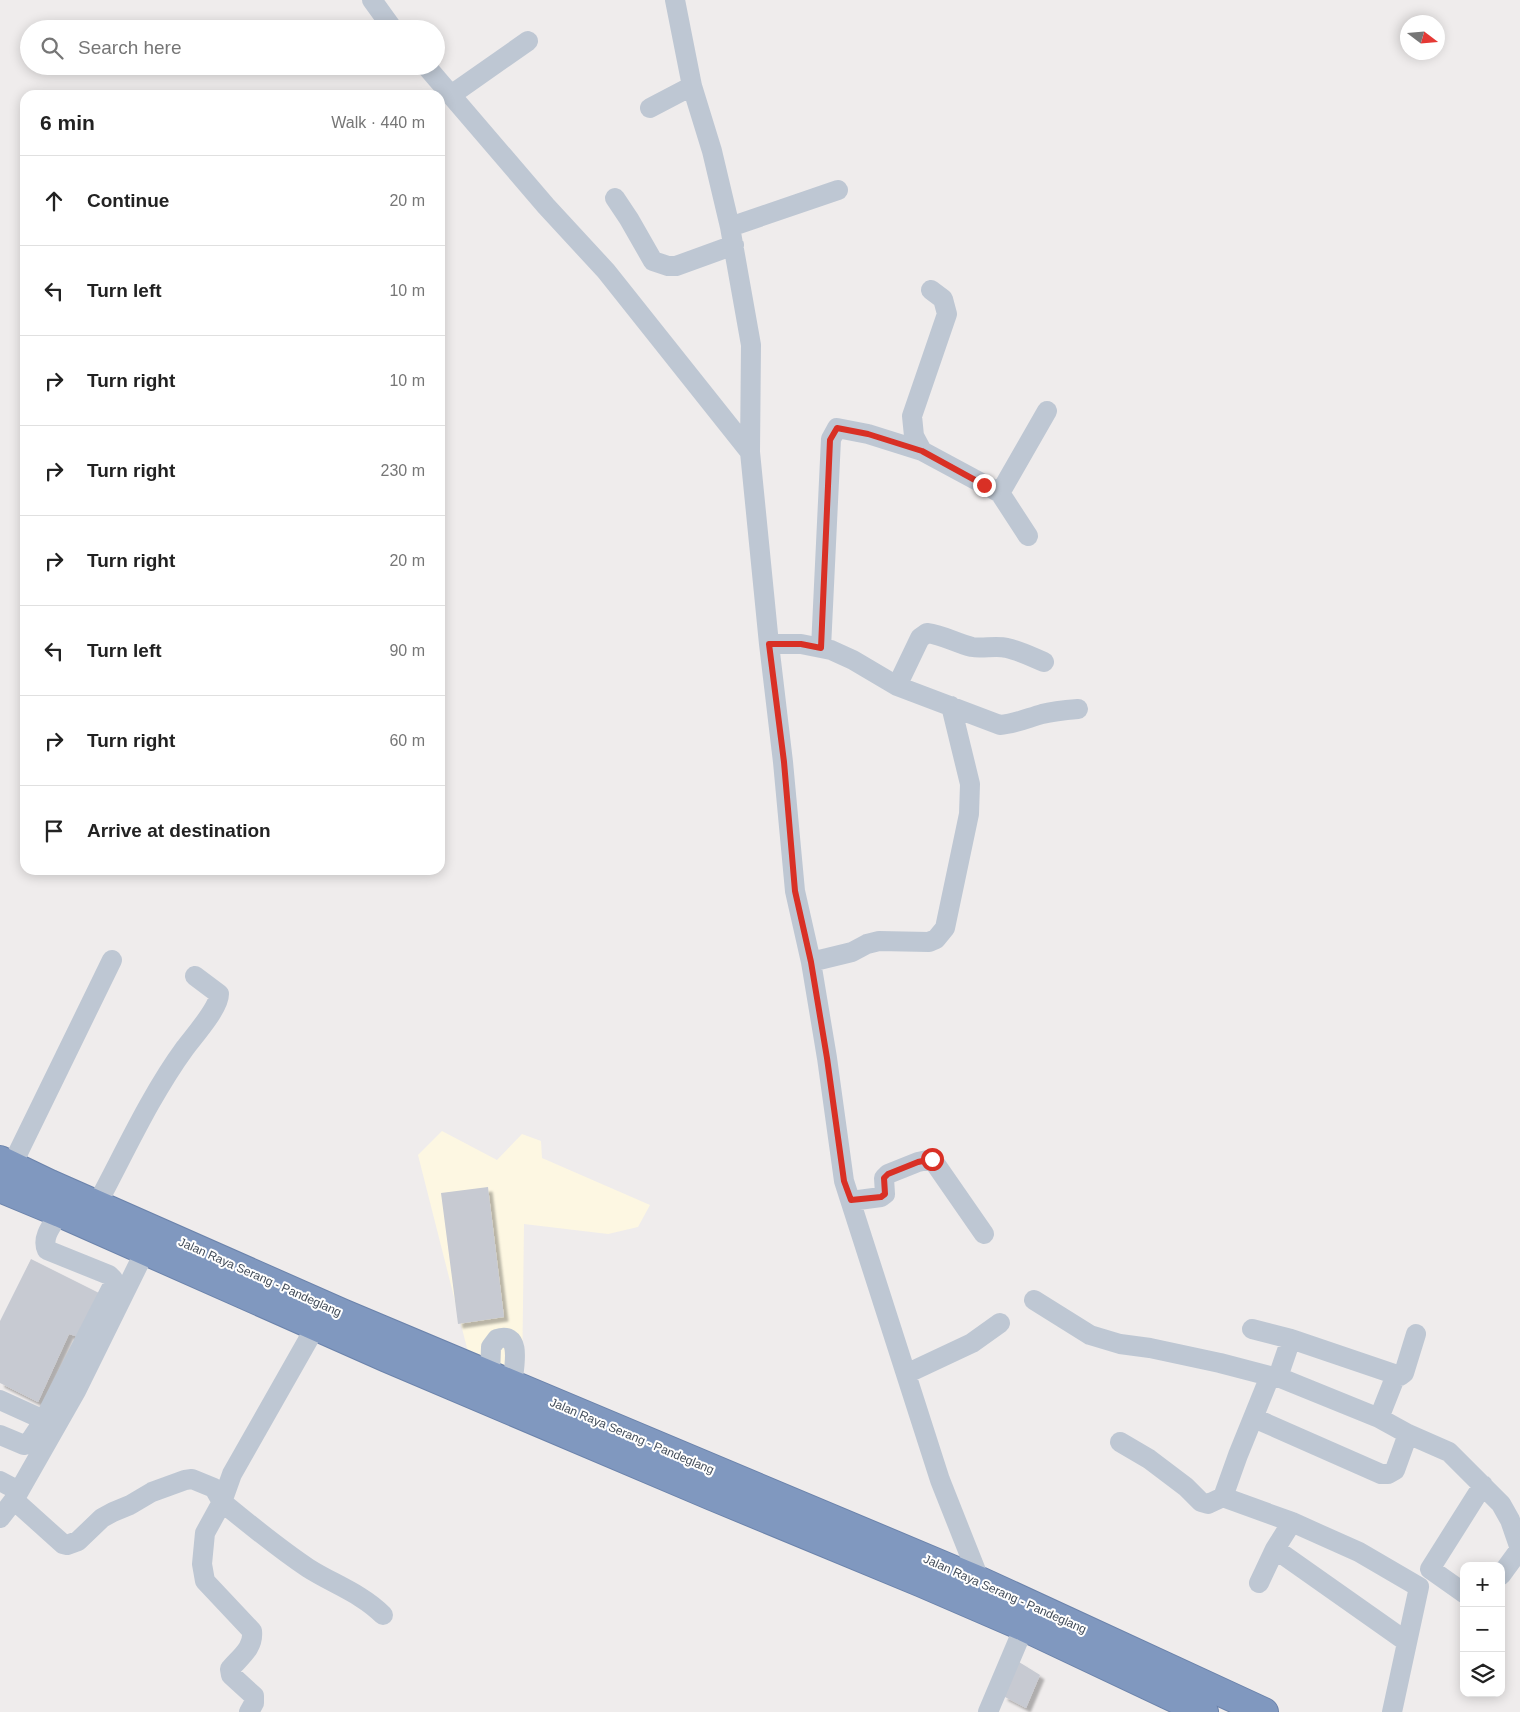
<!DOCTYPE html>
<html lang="en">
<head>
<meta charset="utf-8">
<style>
	:root { --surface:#fff; --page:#f2f2f2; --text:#222; --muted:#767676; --line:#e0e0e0 }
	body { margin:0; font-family:Arial,sans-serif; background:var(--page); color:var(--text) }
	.controls { position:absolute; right:15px; bottom:15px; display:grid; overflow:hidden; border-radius:10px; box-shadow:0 2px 12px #0003 }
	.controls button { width:45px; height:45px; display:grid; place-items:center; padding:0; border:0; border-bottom:1px solid var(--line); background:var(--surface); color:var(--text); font:25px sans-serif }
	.compass { position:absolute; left:1400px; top:15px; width:45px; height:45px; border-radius:50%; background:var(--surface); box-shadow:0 2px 12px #0003; rotate:106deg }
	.stop { position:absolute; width:15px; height:15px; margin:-11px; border:4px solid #d93025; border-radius:50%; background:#fff }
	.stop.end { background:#d93025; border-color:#fff; box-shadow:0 1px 5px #0008 }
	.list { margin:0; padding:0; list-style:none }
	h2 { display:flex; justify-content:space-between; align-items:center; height:65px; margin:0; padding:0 20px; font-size:21px }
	h2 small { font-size:16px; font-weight:400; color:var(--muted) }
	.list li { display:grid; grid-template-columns:32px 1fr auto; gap:15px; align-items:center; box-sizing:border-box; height:90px; padding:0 20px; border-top:1px solid var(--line) }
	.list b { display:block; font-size:19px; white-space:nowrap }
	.list em { font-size:16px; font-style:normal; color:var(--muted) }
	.icon { flex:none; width:28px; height:28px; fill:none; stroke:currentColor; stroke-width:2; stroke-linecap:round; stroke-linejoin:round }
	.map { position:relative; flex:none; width:1520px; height:1712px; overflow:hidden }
	.search { position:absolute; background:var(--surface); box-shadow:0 2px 12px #0003; left:20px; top:20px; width:425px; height:55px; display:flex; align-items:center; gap:12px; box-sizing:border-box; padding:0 18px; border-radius:28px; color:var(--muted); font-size:19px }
	.panel { position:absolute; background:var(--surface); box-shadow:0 2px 12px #0003; left:20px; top:90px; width:425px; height:785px; border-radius:15px }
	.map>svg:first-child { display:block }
</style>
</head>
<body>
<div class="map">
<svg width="1520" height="1712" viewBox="0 0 1520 1712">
	<defs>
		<filter id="shadow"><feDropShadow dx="4.5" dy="4.5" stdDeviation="1" flood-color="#0004"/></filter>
	</defs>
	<rect width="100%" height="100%" fill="#efecec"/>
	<path fill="#fdf7e2" d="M442,1131L497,1160L522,1134L541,1141L542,1158L650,1205L638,1227L608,1234L524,1224L522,1384L470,1360L418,1155Z"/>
	<path fill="#c7cad2" filter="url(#shadow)" d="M488,1187L504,1317L458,1324L441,1193Z
		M31,1259L101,1294L85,1339L69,1334L38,1402L0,1383V1321Z
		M1019,1662L1040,1675L1026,1708L1003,1696Z"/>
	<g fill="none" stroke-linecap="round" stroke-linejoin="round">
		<g stroke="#6b83ab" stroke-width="30">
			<path id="highway" d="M0,1160L50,1184L342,1313L980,1581L1264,1712
				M0,1188L60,1213L387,1358L712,1496L922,1583L1024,1627L1204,1712"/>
		</g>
		<path stroke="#bec7d3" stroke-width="20" d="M372,0L393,29
			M675,0L692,86L712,151L730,227L751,345L750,452L769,644L783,762L795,891L811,962L827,1058L844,1181L940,1480L980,1581
			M426,66L546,206L606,271L750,452
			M451,95L528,41
			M650,108L692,86
			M615,198L629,219L653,261L668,266H676L734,245
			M730,227L838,190
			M931,290L943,299L947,314L912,416L914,436L922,451L1000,493L1028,536
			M1000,493L1047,411
			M769,644H801L831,650L853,660L897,686L1000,725C1015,724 1028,718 1042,714C1054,711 1066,710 1078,709
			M821,648L831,439L837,428L868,434L922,451
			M897,686L920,638L927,633C943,635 956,643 972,647C983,649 996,645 1007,648C1020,651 1032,657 1044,662
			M811,962L852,952L867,944L879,941L929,942L936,939L945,928L969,814L970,784L951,706
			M12,1165L112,960
			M851,1201L881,1197L885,1194L884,1178L888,1174L918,1162L932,1159L984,1234
			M97,1204C125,1152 150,1096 185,1048C194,1036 219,1008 219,994L195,976
			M1034,1300L1090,1335L1120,1344L1150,1348L1220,1363L1270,1376L1278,1377L1379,1418L1408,1434L1449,1452L1501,1504L1510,1520L1520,1549
			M316,1326L232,1474L222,1502C250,1525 278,1548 308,1568C333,1584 361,1593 383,1615
			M1252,1329L1291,1339L1400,1376L1404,1373L1416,1334
			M906,1374L972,1343L1000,1323
			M490,1376L491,1347L497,1339C524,1330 513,1371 512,1386
			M1270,1376L1238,1455L1223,1497L1292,1522L1359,1552L1419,1587L1392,1712
			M1278,1377L1291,1339
			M0,1400L44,1420
			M1254,1418L1381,1474H1388L1395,1470L1408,1434
			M1379,1418L1396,1375
			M0,1435L24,1445L28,1444L44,1420L114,1283L113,1279L109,1275L47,1250C41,1237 53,1224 60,1213
			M1120,1442L1149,1459L1186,1487L1201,1502L1208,1504L1223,1497
			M0,1481L19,1491
			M14,1500L63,1544L67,1545L78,1541L102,1518L113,1512L130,1505L152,1492L185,1480L192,1479L214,1488L222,1502L205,1533L202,1564L205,1581L252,1631C254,1648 240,1657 230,1669L231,1675L254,1696V1703L249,1712
			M0,1518L14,1500L76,1391L145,1251
			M1275,1549L1407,1642
			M1501,1575L1520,1549
			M1259,1583L1275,1549L1292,1522
			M1464,1593L1430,1569L1483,1485
			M988,1712L1024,1627"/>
		<use href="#highway" stroke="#8098bf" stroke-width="28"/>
	</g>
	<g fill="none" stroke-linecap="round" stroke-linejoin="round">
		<path stroke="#d93025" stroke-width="6" d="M932,1159L918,1162L888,1174L884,1178L885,1194L881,1197L851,1200L844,1181L827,1058L811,962L795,891L784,762L769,644H801L821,648L830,440L837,428L868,434L922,451L984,485"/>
	</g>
	<g text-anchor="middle" stroke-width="4" stroke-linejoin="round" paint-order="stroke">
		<g font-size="12" fill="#434d5a" stroke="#fff">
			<text transform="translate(260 1277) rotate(24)" y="4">Jalan Raya Serang - Pandeglang</text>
			<text transform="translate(632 1436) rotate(23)" y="4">Jalan Raya Serang - Pandeglang</text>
			<text transform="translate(1005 1594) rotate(24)" y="4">Jalan Raya Serang - Pandeglang</text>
		</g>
	</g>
</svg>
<div class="controls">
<button>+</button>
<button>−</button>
<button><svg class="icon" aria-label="layers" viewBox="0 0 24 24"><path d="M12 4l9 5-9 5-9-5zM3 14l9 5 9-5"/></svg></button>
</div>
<svg class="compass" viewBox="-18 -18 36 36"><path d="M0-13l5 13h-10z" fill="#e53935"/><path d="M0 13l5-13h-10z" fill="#767676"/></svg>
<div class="stop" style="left:932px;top:1159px"></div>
<div class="stop end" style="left:984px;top:485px"></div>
<div class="search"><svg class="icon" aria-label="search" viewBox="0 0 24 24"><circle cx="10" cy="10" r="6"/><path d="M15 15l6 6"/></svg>Search here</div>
<section class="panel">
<h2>6 min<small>Walk · 440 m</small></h2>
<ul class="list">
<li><svg class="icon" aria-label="ahead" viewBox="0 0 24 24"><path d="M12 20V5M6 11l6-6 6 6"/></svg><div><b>Continue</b></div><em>20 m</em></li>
<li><svg class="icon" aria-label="left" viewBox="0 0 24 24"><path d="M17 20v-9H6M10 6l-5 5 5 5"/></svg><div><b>Turn left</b></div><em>10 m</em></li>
<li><svg class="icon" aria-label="right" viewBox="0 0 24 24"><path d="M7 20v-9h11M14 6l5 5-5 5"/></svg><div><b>Turn right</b></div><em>10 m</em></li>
<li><svg class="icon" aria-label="right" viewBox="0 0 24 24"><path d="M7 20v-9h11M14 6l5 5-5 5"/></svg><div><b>Turn right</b></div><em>230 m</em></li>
<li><svg class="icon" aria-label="right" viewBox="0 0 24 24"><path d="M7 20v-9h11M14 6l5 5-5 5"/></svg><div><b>Turn right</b></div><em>20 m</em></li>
<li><svg class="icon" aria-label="left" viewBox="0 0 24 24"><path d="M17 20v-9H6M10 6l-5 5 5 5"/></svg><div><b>Turn left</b></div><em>90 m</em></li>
<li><svg class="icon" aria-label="right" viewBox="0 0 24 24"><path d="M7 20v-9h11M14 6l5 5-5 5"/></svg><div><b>Turn right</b></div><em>60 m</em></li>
<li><svg class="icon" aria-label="arrive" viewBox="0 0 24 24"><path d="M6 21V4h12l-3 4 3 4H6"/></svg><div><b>Arrive at destination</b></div></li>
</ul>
</section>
</div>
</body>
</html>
